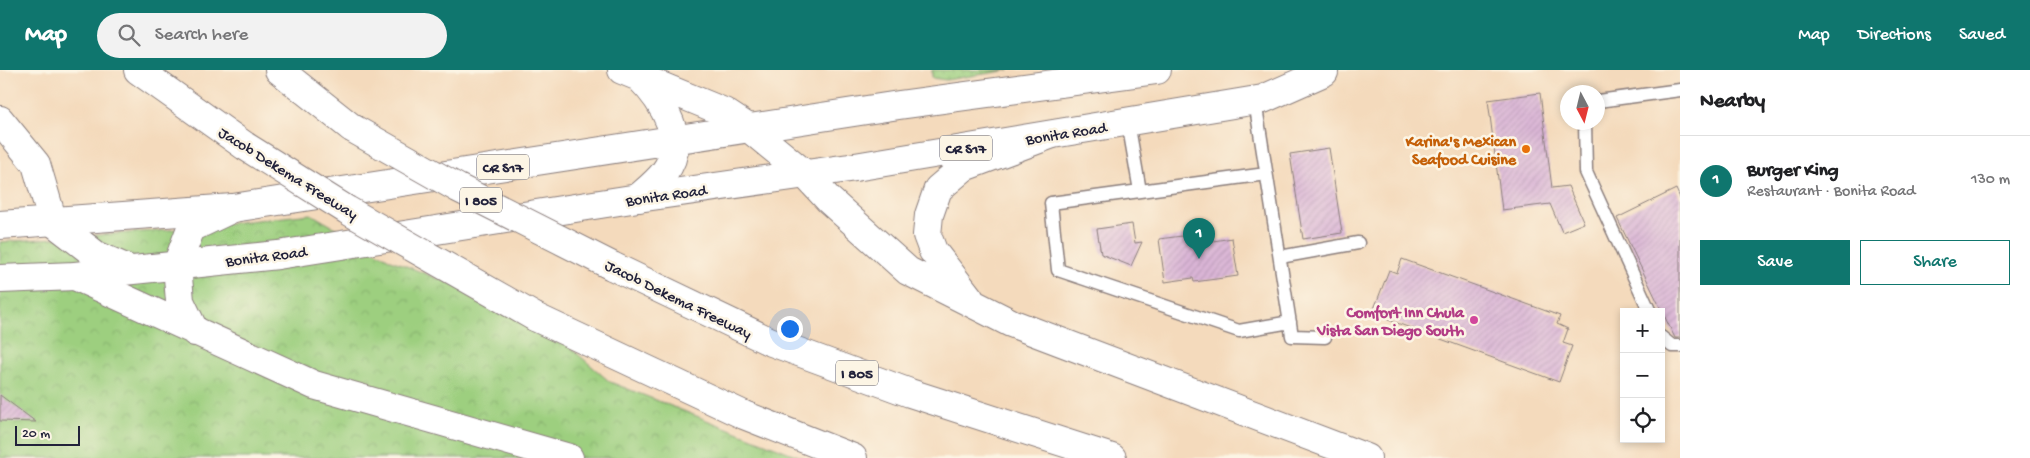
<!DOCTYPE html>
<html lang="en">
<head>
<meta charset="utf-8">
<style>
	:root { --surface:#fff; --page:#f2f2f2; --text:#202124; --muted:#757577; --line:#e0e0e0; --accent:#0f766e }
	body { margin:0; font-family:"Gochi Hand",sans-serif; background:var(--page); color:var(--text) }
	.controls { position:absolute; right:15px; bottom:15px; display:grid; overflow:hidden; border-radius:0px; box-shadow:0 2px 8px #0003 }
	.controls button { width:45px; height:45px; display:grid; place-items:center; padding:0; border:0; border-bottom:1px solid var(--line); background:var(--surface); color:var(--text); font:25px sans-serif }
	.compass { position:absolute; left:1560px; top:15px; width:45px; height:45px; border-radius:50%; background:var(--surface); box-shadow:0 2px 8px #0003; rotate:173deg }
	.scale { position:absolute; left:15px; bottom:12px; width:65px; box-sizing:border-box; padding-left:5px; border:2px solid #22223b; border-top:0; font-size:14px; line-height:18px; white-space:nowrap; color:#22223b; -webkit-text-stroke:4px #fcf5e5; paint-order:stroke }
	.you { position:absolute; left:789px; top:258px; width:18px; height:18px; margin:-12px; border:4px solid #fff; border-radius:50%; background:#1a73e8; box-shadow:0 0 0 8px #1a73e833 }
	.badge { display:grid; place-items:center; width:32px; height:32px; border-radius:50%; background:var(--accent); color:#fff; font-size:16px; font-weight:700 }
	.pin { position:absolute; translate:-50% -41px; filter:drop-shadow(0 1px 2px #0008) }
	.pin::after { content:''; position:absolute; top:26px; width:18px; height:15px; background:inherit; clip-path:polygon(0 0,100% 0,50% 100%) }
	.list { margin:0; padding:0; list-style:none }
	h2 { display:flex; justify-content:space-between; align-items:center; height:65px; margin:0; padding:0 20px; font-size:21px }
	h2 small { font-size:16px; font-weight:400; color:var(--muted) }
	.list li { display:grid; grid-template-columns:32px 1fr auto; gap:15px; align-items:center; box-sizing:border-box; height:90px; padding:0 20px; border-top:1px solid var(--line) }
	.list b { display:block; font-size:19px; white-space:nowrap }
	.list p { margin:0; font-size:16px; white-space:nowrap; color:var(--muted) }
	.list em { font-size:16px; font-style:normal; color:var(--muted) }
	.actions { display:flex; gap:10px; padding:15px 20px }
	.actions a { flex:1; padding:11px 0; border:1px solid var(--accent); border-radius:0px; text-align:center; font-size:18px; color:var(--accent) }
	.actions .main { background:var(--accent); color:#fff }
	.icon { flex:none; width:28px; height:28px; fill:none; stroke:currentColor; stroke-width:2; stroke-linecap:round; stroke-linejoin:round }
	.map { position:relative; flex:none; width:1680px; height:388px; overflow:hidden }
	header { display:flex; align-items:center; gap:30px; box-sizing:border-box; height:70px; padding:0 25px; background:var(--accent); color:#fff }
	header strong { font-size:24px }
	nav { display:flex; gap:28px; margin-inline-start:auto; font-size:18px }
	.search { width:350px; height:45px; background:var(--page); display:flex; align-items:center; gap:12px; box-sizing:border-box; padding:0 18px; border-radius:28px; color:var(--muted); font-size:19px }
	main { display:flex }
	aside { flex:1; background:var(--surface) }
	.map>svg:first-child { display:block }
</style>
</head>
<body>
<header>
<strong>Map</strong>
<div class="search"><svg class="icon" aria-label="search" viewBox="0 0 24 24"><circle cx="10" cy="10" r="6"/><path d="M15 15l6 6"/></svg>Search here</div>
<nav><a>Map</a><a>Directions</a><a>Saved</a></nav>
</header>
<main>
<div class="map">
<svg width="1680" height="388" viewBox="0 0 1680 388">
	<defs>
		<pattern id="grass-dots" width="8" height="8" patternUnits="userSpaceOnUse" patternTransform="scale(1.25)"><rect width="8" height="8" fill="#9dcf7f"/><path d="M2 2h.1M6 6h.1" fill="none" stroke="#87b16f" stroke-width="1.8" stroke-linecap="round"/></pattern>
		<pattern id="park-crowns" width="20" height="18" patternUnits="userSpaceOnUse" patternTransform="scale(1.25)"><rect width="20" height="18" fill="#9dcf7f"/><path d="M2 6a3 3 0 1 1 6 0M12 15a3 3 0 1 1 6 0" fill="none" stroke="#87b16f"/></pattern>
		<pattern id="building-hatch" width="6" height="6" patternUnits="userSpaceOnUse" patternTransform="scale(1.25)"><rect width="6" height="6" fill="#dab5d6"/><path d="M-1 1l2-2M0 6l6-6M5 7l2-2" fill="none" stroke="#bb9bb9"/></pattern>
	</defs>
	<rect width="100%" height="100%" fill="#fcf5e5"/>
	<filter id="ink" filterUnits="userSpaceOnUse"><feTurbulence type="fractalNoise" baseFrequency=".02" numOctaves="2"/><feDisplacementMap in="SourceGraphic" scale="10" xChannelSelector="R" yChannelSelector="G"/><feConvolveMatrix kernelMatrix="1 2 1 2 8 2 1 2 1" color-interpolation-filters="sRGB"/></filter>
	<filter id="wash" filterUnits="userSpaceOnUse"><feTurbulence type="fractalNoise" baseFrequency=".0096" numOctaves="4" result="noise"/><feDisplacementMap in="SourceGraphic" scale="20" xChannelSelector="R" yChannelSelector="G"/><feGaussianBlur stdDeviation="1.12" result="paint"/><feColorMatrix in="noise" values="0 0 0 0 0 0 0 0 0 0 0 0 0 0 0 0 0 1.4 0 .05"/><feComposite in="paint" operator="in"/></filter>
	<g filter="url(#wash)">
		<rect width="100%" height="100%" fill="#f4dabc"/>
		<path fill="url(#grass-dots)" stroke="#60785d" d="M932,0H1009L946,10L932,8Z"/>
		<path fill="url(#park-crowns)" stroke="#60785d" d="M311,144L391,190L535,247L610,312L803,388H0V172L169,160Z"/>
		<g id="blocks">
			<path fill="url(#building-hatch)" d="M1540,23L1552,118L1568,116L1584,153L1562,162L1550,134L1502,140L1488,30Z
				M1329,78L1342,163L1303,169L1290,84Z
				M1676,119L1680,128V268H1675L1617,148Z
				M1132,154L1135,173L1142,172L1131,196L1101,184L1097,159Z
				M1205,163L1207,172L1232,168L1238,206L1194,212L1193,208L1165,212L1159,169Z
				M1402,189L1560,246L1557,254L1568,259L1563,273L1572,276L1559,312L1372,244L1389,200L1397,203Z
				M0,325L36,352L0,351Z"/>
		</g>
	</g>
	<g filter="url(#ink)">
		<use href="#blocks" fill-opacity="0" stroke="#8b7e7c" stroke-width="1"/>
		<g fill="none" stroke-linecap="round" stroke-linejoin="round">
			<g stroke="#8b7e7c" stroke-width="15">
				<path id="service" d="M1255,31L1292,266L1325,267
					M1598,31L1680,20
					M1128,52L1140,121
					M1585,52L1586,102L1650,242
					M1266,104L1051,133L1058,200L1239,261L1290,252
					M1280,187L1358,173
					M1661,267L1672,276H1680"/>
			</g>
			<g stroke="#8b7e7c" stroke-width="30">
				<path id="primary" d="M0,155L233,138L899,35L1157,0
					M0,209L75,206L278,185L638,128L849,98L1263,29L1324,2"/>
			</g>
			<g stroke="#8b7e7c" stroke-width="30">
				<path id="motorway" d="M138,0L245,76
					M279,0L352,58
					M622,0L724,42L750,59L805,104L829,130L908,201L1011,253L1367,388
					M0,50L36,94L53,152L96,185L128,199
					M638,128C647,120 657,112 664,103C689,71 663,31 639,7
					M612,196L769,271L910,323L1112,388
					M75,206L314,315L569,388
					M970,229L933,181L927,165L929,145L938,119L964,97L1050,65
					M535,247L744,345L853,388
					M195,262L180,231L177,195L191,158L233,138"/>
			</g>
			<use href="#service" stroke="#fff" stroke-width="12"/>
			<use href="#primary" stroke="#fff" stroke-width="28"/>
			<use href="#motorway" stroke="#fff" stroke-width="28"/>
			<g stroke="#8b7e7c" stroke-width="30" stroke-linecap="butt">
				<path id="motorway-bridge" d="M352,58L458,118L612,196
					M245,76L347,140L535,247"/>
			</g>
			<use href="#motorway-bridge" stroke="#fff" stroke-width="28"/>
		</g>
	</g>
	<circle fill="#e8710a" stroke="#fcf5e5" stroke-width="2" cx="1526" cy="79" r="5"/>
	<circle fill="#d1479c" stroke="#fcf5e5" stroke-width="2" cx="1474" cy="250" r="5"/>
	<g text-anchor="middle" stroke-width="5" stroke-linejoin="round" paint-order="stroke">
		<g fill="#fcf5e5" stroke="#63616e" stroke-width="1">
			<rect x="940" y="65.5" width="52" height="25" rx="4"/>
			<rect x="477" y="84.5" width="52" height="25" rx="4"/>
			<rect x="460" y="117.5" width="42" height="25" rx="4"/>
			<rect x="836" y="290.5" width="42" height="25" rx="4"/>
		</g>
		<g font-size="15" font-weight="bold" fill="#22223b">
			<text x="966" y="83">CR S17</text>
			<text x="503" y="102">CR S17</text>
			<text x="481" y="135">I 805</text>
			<text x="857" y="308">I 805</text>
		</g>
		<g font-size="16" fill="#22223b" stroke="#fcf5e5">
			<text transform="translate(1066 62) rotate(-9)" y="6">Bonita Road</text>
			<text transform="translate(289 102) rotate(32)" y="6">Jacob Dekema Freeway</text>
			<text transform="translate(666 124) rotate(-8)" y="6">Bonita Road</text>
			<text transform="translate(266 185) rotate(-7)" y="6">Bonita Road</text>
			<text transform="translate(679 228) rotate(26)" y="6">Jacob Dekema Freeway</text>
		</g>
		<g font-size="16" font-weight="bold" fill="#c56008" stroke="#fcf5e5" text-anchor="end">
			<text x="1516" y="76">Karina's Mexican<tspan x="1516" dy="18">Seafood Cuisine</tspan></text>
		</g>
		<g font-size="16" font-weight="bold" fill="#b23c85" stroke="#fcf5e5" text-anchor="end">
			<text x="1464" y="247">Comfort Inn Chula<tspan x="1464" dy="18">Vista San Diego South</tspan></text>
		</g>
	</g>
</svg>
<div class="controls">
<button>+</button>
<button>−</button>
<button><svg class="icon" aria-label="locate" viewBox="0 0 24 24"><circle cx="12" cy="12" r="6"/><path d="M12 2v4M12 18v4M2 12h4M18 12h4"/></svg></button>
</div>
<svg class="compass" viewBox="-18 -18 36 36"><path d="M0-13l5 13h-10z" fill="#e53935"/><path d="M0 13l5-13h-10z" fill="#757577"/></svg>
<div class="scale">20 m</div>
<div class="you"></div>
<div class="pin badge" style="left:1199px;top:189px">1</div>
</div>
<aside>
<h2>Nearby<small></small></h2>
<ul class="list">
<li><span class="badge">1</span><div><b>Burger King</b><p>Restaurant · Bonita Road</p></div><em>130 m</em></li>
</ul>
<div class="actions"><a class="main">Save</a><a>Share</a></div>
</aside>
</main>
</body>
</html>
